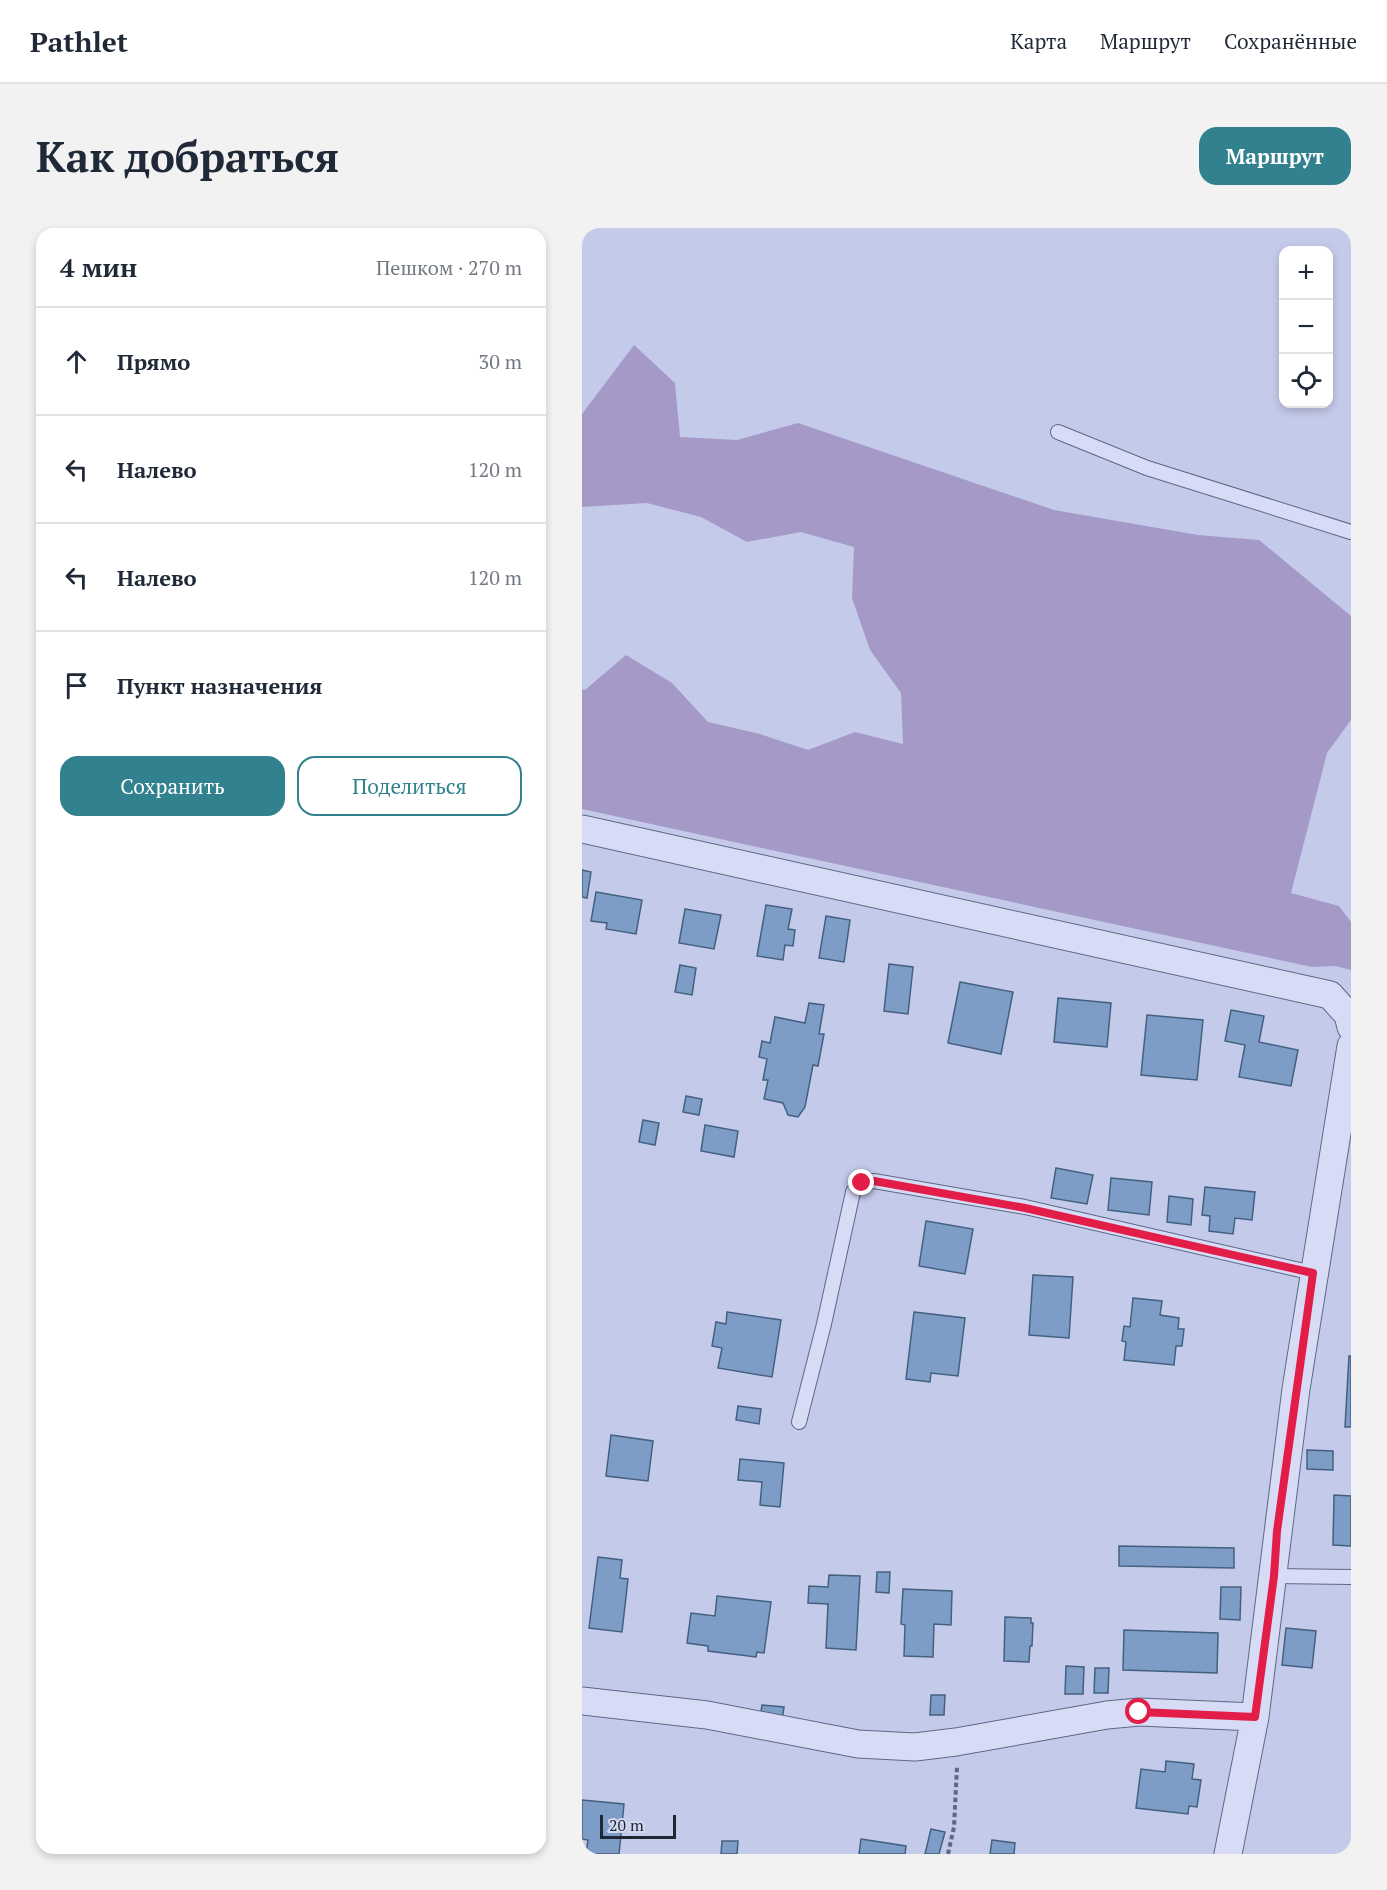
<!DOCTYPE html>
<html lang="ru">
<head>
<meta charset="utf-8">
<style>
	:root { --surface:#fff; --page:#f2f2f3; --text:#1f2937; --muted:#747a83; --line:#e0e1e3; --accent:#31818e }
	body { margin:0; font-family:"PT Serif",serif; background:var(--page); color:var(--text) }
	.controls { position:absolute; right:18px; top:18px; display:grid; overflow:hidden; border-radius:12px; box-shadow:0 3px 9px #0003 }
	.controls button { width:54px; height:54px; display:grid; place-items:center; padding:0; border:0; border-bottom:2px solid var(--line); background:var(--surface); color:var(--text); font:30px sans-serif }
	.scale { position:absolute; left:18px; bottom:15px; width:76px; box-sizing:border-box; padding-left:6px; border:3px solid #1f2735; border-top:0; font-size:16px; line-height:21px; white-space:nowrap; color:#1f2735; -webkit-text-stroke:4px #d3d8f2; paint-order:stroke }
	.stop { position:absolute; width:18px; height:18px; margin:-14px; border:4px solid #e11d48; border-radius:50%; background:#fff }
	.stop.end { background:#e11d48; border-color:#fff; box-shadow:0 2px 6px #0008 }
	.list { margin:0; padding:0; list-style:none }
	h2 { display:flex; justify-content:space-between; align-items:center; height:78px; margin:0; padding:0 24px; font-size:26px }
	h2 small { font-size:20px; font-weight:400; color:var(--muted) }
	.list li { display:grid; grid-template-columns:39px 1fr auto; gap:18px; align-items:center; box-sizing:border-box; height:108px; padding:0 24px; border-top:2px solid var(--line) }
	.list b { display:block; font-size:22px; white-space:nowrap }
	.list em { font-size:20px; font-style:normal; color:var(--muted) }
	.actions { display:flex; gap:12px; padding:18px 24px }
	.actions a { flex:1; padding:14px 0; border:2px solid var(--accent); border-radius:18px; text-align:center; font-size:21px; color:var(--accent) }
	.actions .main { background:var(--accent); color:#fff }
	.icon { flex:none; width:33px; height:33px; fill:none; stroke:currentColor; stroke-width:2; stroke-linecap:round; stroke-linejoin:round }
	.map { position:relative; flex:none; width:769px; height:1626px; overflow:hidden; border-radius:18px }
	header { display:flex; align-items:center; gap:36px; box-sizing:border-box; height:84px; padding:0 30px; background:var(--surface); border-bottom:2px solid var(--line) }
	header strong { font-size:28px }
	nav { display:flex; gap:33px; margin-inline-start:auto; font-size:21px }
	.intro { display:flex; align-items:center; justify-content:space-between; box-sizing:border-box; height:144px; padding:0 36px }
	h1 { margin:0; font-size:42px }
	.button { padding:15px 27px; border-radius:18px; background:var(--accent); color:#fff; font-size:21px; font-weight:700 }
	main { display:flex; gap:36px; padding:0 36px }
	aside { flex:1; background:var(--surface); border-radius:18px; box-shadow:0 3px 9px #0003 }
	.map>svg:first-child { display:block }
</style>
</head>
<body>
<header>
<strong>Pathlet</strong>
<nav><a>Карта</a><a>Маршрут</a><a>Сохранённые</a></nav>
</header>
<div class="intro"><h1>Как добраться</h1><a class="button">Маршрут</a></div>
<main>
<aside>
<h2>4 мин<small>Пешком · 270 m</small></h2>
<ul class="list">
<li><svg class="icon" aria-label="ahead" viewBox="0 0 24 24"><path d="M12 20V5M6 11l6-6 6 6"/></svg><div><b>Прямо</b></div><em>30 m</em></li>
<li><svg class="icon" aria-label="left" viewBox="0 0 24 24"><path d="M17 20v-9H6M10 6l-5 5 5 5"/></svg><div><b>Налево</b></div><em>120 m</em></li>
<li><svg class="icon" aria-label="left" viewBox="0 0 24 24"><path d="M17 20v-9H6M10 6l-5 5 5 5"/></svg><div><b>Налево</b></div><em>120 m</em></li>
<li><svg class="icon" aria-label="arrive" viewBox="0 0 24 24"><path d="M6 21V4h12l-3 4 3 4H6"/></svg><div><b>Пункт назначения</b></div></li>
</ul>
<div class="actions"><a class="main">Сохранить</a><a>Поделиться</a></div>
</aside>
<div class="map">
<svg width="769" height="1626" viewBox="0 0 769 1626">
	<rect width="100%" height="100%" fill="#c4caea"/>
	<path fill="#a599c8" d="M52,117L93,155L98,209L155,212L216,195L472,282L616,307L677,312L769,388V492L745,525L709,665L757,678L769,694V742L753,738L730,739L0,581V461L3,462L44,427L90,455L126,494L178,506L226,522L273,504L321,516L319,465L288,422L270,370L272,319L219,304L165,314L119,289L65,275L0,279V186Z"/>
	<path fill="#7d9dc6" stroke="#446081" stroke-width="1.5" d="M0,642L9,644L5,670L0,669Z
		M14,664L60,672L54,706L24,701L25,695L9,693Z
		M184,677L210,681L206,701L213,702L211,718L203,717L201,732L175,728Z
		M103,681L139,687L132,721L97,715Z
		M244,688L268,692L262,734L237,730Z
		M307,736L331,739L326,786L302,783Z
		M98,737L114,740L110,767L93,764Z
		M378,754L431,764L419,826L366,815Z
		M476,770L529,775L525,819L472,814Z
		M227,775L242,777L237,806H242L236,838L231,837L223,879L216,889L206,887L201,875L182,871L186,852H181L185,831L177,829L180,813L188,815L193,789L223,795Z
		M649,782L682,788L677,814L716,822L709,858L657,849L663,817L643,813Z
		M565,787L621,792L615,852L559,847Z
		M104,868L120,871L117,887L101,884Z
		M61,892L77,895L73,917L57,914Z
		M123,897L156,903L152,929L119,923Z
		M474,940L511,947L505,976L469,970Z
		M529,950L570,954L567,987L526,982Z
		M623,959L673,964L670,992L653,990L651,1006L627,1003L628,988L620,987Z
		M587,968L611,971L609,997L585,994Z
		M344,993L391,1001L383,1046L337,1038Z
		M451,1047L491,1049L487,1110L447,1107Z
		M551,1070L580,1073L578,1087L597,1090L596,1101H602L600,1118H594L592,1137L542,1132L544,1114L540,1113L542,1098L548,1099Z
		M145,1084L199,1092L190,1149L136,1140L140,1120L130,1118L134,1094L144,1096Z
		M332,1084L383,1090L376,1148L349,1145L348,1154L324,1151Z
		M767,1128H769V1199H763Z
		M156,1178L179,1181L177,1196L154,1192Z
		M29,1207L71,1213L66,1253L24,1248Z
		M725,1222L751,1223V1242L725,1241Z
		M158,1231L202,1235L198,1279L178,1277L180,1254L156,1252Z
		M752,1267L769,1268V1318L751,1317Z
		M537,1318L652,1320V1340L537,1338Z
		M16,1329L40,1332L38,1350L46,1351L40,1404L7,1400Z
		M295,1344H308L307,1365L294,1364Z
		M247,1347L278,1348L274,1422L244,1420L246,1376L226,1375L227,1358L246,1359Z
		M639,1359H659L658,1392L638,1391Z
		M321,1361L370,1363L369,1397L352,1396L351,1429L322,1428L323,1397L319,1396Z
		M135,1368L189,1374L182,1425L175,1424L174,1429L126,1423V1418L105,1415L109,1385L133,1388Z
		M423,1389L449,1390V1395H451L450,1418H448L447,1434L422,1433Z
		M704,1400L734,1403L730,1440L700,1437Z
		M542,1402L636,1405L635,1445L541,1442Z
		M484,1438L502,1439L501,1466H483Z
		M513,1440H527L526,1465H512Z
		M349,1467H363L362,1487H348Z
		M180,1477L202,1479L200,1493L178,1490Z
		M584,1533L612,1536L610,1551L619,1552L615,1579L607,1578L606,1586L554,1580L559,1541L583,1544Z
		M0,1572L42,1576L37,1626H4L6,1612L0,1611Z
		M349,1601L363,1604L357,1626H343Z
		M279,1611L324,1618L323,1626H277Z
		M410,1612L433,1615L432,1626H408Z
		M140,1613H156L155,1626H139Z"/>
	<g fill="none" stroke-linecap="round" stroke-linejoin="round">
		<g stroke="#5c6984" stroke-width="16">
			<path id="lane" d="M476,204L565,240L769,304
				M217,1194L242,1096L271,964L280,955L292,953L443,979L731,1045
				M692,1348L769,1349"/>
		</g>
		<g stroke="#5c6984" stroke-width="29">
			<path id="street" d="M0,601L748,767L766,787L769,799
				M0,1473L125,1487L276,1516L333,1519L374,1514L525,1487L557,1484L673,1489
				M646,1626L673,1489L714,1161L769,818"/>
		</g>
		<path stroke="#5c6984" stroke-width="4" stroke-dasharray="4.5 3" stroke-linecap="butt" d="M366,1626L372,1599L375,1539"/>
		<use href="#lane" stroke="#d7dbf6" stroke-width="14"/>
		<use href="#street" stroke="#d7dbf6" stroke-width="27"/>
	</g>
	<g fill="none" stroke-linecap="round" stroke-linejoin="round">
		<path stroke="#e11d48" stroke-width="8" d="M280,955L292,953L443,980L731,1045L695,1303L692,1348L673,1489L557,1484"/>
	</g>
</svg>
<div class="controls">
<button>+</button>
<button>−</button>
<button><svg class="icon" aria-label="locate" viewBox="0 0 24 24"><circle cx="12" cy="12" r="6"/><path d="M12 2v4M12 18v4M2 12h4M18 12h4"/></svg></button>
</div>
<div class="scale">20 m</div>
<div class="stop" style="left:557px;top:1484px"></div>
<div class="stop end" style="left:280px;top:955px"></div>
</div>
</main>
</body>
</html>
